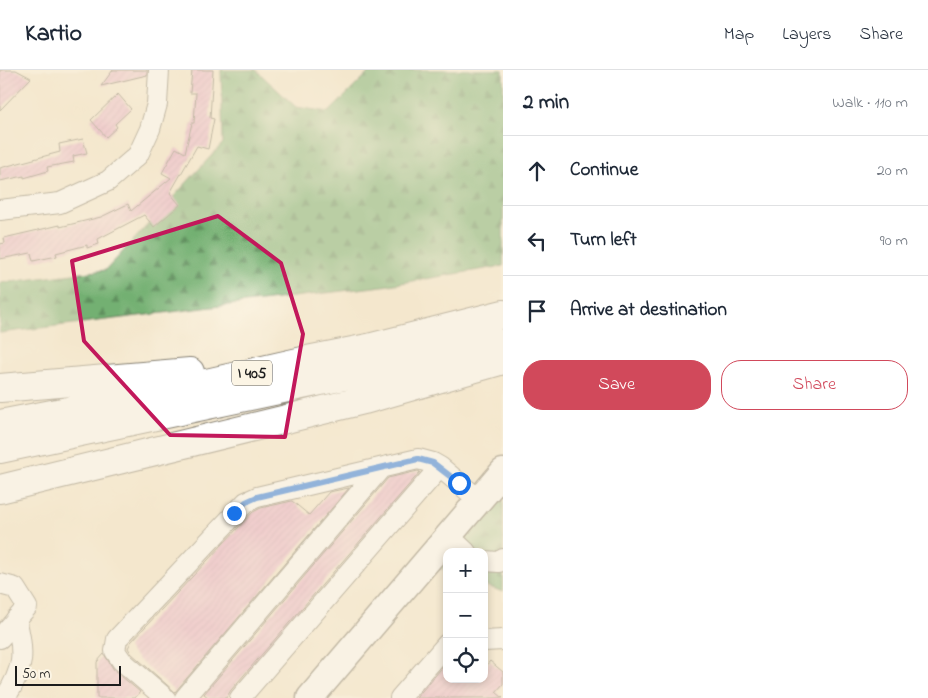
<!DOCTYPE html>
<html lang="en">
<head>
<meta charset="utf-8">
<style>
	:root { --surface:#fff; --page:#f2f2f3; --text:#1f2937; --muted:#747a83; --line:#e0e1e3; --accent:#d1495b }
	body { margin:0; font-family:"Indie Flower",sans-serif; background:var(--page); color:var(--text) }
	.controls { position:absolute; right:15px; bottom:15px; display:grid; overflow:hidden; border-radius:10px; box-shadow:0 2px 8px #0003 }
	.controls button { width:45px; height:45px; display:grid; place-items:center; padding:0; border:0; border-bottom:1px solid var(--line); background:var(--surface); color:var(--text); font:25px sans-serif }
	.scale { position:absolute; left:15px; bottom:12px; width:106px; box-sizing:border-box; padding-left:5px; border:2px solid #1c1c1c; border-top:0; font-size:14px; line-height:18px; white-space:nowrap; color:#1c1c1c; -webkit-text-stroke:4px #fcf5e5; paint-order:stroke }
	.stop { position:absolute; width:15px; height:15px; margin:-11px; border:4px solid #1a73e8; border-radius:50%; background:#fff }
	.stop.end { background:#1a73e8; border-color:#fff; box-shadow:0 1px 5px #0008 }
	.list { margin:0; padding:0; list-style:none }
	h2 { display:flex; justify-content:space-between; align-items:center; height:65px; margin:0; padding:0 20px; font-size:21px }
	h2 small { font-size:16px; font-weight:400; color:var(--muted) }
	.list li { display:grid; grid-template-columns:32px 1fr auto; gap:15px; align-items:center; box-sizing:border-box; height:70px; padding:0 20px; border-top:1px solid var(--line) }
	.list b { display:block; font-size:19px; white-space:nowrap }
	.list em { font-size:16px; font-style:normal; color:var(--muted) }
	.actions { display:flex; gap:10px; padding:15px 20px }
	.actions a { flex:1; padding:11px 0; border:1px solid var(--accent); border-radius:20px; text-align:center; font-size:18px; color:var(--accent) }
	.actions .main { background:var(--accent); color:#fff }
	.icon { flex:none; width:28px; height:28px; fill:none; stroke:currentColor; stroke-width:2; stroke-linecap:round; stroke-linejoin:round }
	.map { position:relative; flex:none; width:503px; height:628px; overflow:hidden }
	header { display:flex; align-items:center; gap:30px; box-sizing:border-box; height:70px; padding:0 25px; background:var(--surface); border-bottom:1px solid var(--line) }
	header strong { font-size:24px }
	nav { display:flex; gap:28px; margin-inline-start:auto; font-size:18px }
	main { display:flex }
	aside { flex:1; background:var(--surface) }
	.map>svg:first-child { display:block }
</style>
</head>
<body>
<header>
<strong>Kartio</strong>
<nav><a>Map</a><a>Layers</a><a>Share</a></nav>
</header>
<main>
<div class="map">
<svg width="503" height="628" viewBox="0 0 503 628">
	<defs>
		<pattern id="forest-firs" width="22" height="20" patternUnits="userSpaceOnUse" patternTransform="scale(1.25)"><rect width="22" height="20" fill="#73b072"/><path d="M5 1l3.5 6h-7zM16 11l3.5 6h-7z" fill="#5e8e5d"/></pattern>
		<pattern id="building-hatch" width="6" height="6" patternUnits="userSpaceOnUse" patternTransform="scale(1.25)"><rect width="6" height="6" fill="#ebaecc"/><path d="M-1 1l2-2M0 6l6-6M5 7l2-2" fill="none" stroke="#c995af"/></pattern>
	</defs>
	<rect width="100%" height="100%" fill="#fcf5e5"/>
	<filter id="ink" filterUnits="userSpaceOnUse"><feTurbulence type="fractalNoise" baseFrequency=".02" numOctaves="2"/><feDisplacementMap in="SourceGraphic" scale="10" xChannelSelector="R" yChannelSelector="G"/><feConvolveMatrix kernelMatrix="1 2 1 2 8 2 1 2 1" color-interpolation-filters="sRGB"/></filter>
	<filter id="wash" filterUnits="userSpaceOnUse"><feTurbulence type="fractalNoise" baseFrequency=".0096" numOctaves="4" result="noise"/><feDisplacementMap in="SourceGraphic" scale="20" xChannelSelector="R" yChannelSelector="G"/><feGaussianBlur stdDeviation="1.12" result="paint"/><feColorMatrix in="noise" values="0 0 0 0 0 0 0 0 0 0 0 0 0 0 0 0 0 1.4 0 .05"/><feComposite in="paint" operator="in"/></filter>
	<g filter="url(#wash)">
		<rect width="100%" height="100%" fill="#f4e7cd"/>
		<path fill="url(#forest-firs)" stroke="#486647" d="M221,0H256L296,37L329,42L371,0H503V196L383,216L0,263V213L106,200L223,73Z
			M503,402V522L484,515V482H447V501L424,493Z"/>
		<g id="blocks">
			<path fill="url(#building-hatch)" d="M0,0H16L31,8L0,40Z
				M113,0H147V5L101,16Z
				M192,0H213L210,48L214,49L208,79L197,76L170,123L180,135L154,157L144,145L98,169L99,174L87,178V175L56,183L57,186L33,191L31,183L0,189V174L5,173L4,168L60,155V157L101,147L128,134L131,141L171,108L162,103L176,78L185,83L192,53H194L196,23H190Z
				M118,24L131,39L115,54L117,57L106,67L91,50Z
				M83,69L87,83L73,86L74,92L47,97L48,101L24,108V106L0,111V98L60,82L59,74Z
				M418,401L420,402L231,620L226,628H209L204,624L388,408Z
				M349,418L175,622L131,583L128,578L131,572L253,442L261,438L292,431L309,445L329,422Z
				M104,584L114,600L140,622L135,628H97V592Z
				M490,591L503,602V614L496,622L503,628H416L447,592V609H484V598Z"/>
		</g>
	</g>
	<g filter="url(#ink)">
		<use href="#blocks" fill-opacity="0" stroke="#888274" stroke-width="1"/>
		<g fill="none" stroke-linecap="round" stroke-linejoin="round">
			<g stroke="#888274" stroke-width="22">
				<path id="minor" d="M0,140L60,133L108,111L138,85L150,59L157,34L159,0
					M449,466L466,482
					M484,491L499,492L503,489
					M0,514L15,518L27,537L0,568
					M484,571L503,570
					M5,628C24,599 25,583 16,549
					M165,628L122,591L115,581L117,569L246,432L257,427L418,389L433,393L440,397
					M185,628L381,398
					M240,628L440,397L479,430
					M400,628L447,574"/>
			</g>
			<g stroke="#888274" stroke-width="29">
				<path id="major" d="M310,628L503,402"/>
			</g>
			<g stroke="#888274" stroke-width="30">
				<path id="highway" d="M0,318L190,302
					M0,354L167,322L307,290L368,278L503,244
					M0,379L500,273
					M0,419L364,330L503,290"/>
			</g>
			<use href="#minor" stroke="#fff" stroke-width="20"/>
			<use href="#major" stroke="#fff" stroke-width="26"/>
			<use href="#highway" stroke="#fff" stroke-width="28"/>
		</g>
	</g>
	<g fill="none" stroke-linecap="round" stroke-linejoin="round" filter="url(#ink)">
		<path stroke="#1a73e8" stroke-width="6" d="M234,443L246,432L257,427L418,389L433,393L459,413"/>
	</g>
	<path d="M0 0H503V628H0ZM218,146L281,193L303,264L285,367L170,365L84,271L72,191Z" fill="#f4e7cd" fill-opacity=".55" fill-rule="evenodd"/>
	<path fill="none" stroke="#c2185b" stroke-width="4" stroke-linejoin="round" d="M218,146L281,193L303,264L285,367L170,365L84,271L72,191Z"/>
	<g text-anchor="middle" stroke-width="4" stroke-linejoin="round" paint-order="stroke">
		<rect fill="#fcf5e5" stroke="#5f5d58" stroke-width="1" x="232" y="290.5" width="40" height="25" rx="4"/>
		<g font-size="15" font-weight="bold" fill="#1c1c1c">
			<text x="252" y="308">I 405</text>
		</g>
	</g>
</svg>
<div class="controls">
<button>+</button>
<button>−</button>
<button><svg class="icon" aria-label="locate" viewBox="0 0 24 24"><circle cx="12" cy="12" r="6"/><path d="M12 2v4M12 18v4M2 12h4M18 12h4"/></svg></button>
</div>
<div class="scale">50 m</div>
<div class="stop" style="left:459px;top:413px"></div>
<div class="stop end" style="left:234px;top:443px"></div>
</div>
<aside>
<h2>2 min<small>Walk · 110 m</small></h2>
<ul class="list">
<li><svg class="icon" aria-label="ahead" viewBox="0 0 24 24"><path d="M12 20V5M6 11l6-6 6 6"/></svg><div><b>Continue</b></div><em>20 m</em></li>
<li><svg class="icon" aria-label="left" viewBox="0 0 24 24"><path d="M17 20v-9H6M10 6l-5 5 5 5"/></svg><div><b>Turn left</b></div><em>90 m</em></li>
<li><svg class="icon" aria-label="arrive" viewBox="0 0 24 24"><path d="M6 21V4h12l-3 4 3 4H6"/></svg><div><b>Arrive at destination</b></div></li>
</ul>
<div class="actions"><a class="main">Save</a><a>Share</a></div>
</aside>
</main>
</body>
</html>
